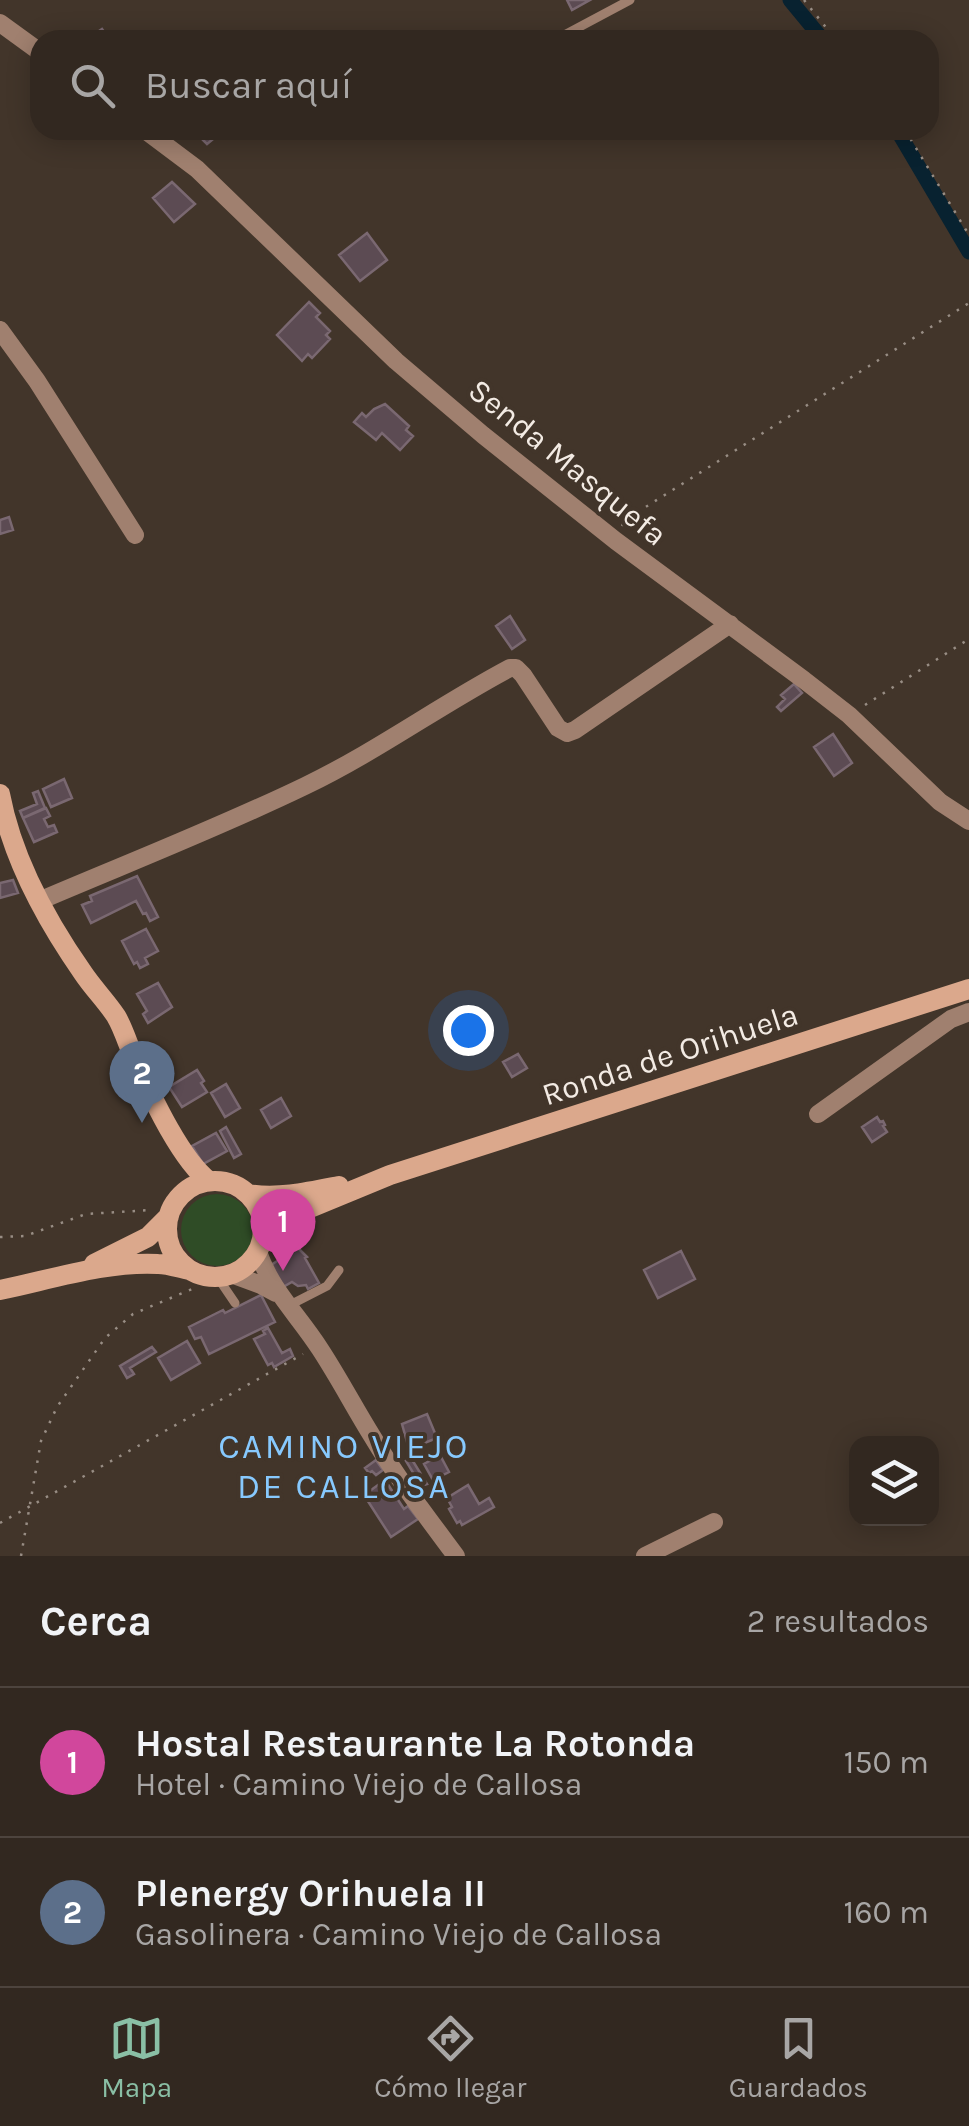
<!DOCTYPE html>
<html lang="es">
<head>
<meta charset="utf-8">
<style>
	:root { --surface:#322820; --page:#3a3029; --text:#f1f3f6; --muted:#a8a6a5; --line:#4d443e; --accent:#8abfa5 }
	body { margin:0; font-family:Karla,sans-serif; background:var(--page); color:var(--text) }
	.controls { position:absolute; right:30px; bottom:30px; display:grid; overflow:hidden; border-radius:20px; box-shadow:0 5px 25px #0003 }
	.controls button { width:90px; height:90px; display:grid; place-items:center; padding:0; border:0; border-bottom:2px solid var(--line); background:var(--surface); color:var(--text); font:50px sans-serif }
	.you { position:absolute; left:468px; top:1030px; width:35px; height:35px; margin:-25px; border:8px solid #fff; border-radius:50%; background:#1a73e8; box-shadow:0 0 0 15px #1a73e833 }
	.badge { display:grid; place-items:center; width:65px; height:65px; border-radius:50%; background:var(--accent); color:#fff; font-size:32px; font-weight:700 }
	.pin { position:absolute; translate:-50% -82px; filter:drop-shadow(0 2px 5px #0008) }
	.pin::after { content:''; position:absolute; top:52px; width:35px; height:30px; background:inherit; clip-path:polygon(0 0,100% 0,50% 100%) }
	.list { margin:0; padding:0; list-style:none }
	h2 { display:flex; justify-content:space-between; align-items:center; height:130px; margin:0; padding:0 40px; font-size:42px }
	h2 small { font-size:32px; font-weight:400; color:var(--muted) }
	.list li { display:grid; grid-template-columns:65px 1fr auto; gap:30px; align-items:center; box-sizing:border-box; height:150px; padding:0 40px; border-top:2px solid var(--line) }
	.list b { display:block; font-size:38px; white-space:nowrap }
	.list p { margin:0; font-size:32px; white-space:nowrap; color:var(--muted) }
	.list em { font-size:32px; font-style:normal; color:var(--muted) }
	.icon { flex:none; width:55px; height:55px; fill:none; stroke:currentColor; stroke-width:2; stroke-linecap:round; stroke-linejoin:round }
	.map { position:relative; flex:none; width:969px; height:1556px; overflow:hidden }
	.search { position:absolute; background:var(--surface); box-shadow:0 5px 25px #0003; left:30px; right:30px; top:30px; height:110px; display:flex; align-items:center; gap:25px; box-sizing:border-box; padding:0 35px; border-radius:30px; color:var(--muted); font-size:38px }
	.sheet { height:430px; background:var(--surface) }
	nav { display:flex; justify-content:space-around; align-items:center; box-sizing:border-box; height:140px; border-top:2px solid var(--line); background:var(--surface); font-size:28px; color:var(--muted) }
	nav a { display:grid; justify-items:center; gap:5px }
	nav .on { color:var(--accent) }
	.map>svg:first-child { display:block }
</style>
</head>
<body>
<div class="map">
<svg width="969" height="1556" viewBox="0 0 969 1556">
	<rect width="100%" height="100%" fill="#42352a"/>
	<path fill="#2f4c26" d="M181 1230a36 36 0 1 1 72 0a36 36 0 1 1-72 0Z"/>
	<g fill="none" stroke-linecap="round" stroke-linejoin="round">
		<path stroke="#082230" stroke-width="15" d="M790,0L823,40
			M897,130L969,252"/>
	</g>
	<path fill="#5c4b53" stroke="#7a6871" stroke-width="2.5" d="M567,0H590L572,10Z
		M102,29L110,40H86Z
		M193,130H224L207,144Z
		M172,182L195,204L174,222L153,198Z
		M367,233L387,260L360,281L339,255Z
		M309,302L320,313L316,317L330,331L326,335L330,339L312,358L308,354L302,361L277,335Z
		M385,404L409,426L406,430L413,436L400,450L382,433L376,440L354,422L362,413L366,417L374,409Z
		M9,517L13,530L0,534V520Z
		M510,616L525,640L512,649L496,626Z
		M794,684L802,693L781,711L777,707L785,699L781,695Z
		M833,734L852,763L834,776L814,747Z
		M64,779L72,798L51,807L43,789Z
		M38,791L45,808L23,818L20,811L37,804L33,793Z
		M46,808L50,816L44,819L48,827L54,825L57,832L34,842L23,818Z
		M137,876L158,917L150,921L146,913L143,914L136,901L91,923L82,905L92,901L90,896Z
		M13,880L18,893L0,898V883Z
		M146,929L158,951L145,958L148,964L140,968L137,962L134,964L122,941Z
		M158,983L172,1007L148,1023L143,1014L147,1011L137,994Z
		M518,1054L527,1068L512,1077L503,1062Z
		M197,1070L204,1081L201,1083L207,1092L182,1107L169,1087Z
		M226,1084L240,1108L225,1117L211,1093Z
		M281,1098L291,1116L271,1128L261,1110Z
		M877,1117L880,1122L883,1121L885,1125L883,1126L887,1132L872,1142L862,1127Z
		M226,1127L241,1154L234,1158L220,1131Z
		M216,1133L227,1151L203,1164L192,1146Z
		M298,1248L307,1257L305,1258L319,1283L308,1289L306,1285L298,1286L292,1282L283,1287L271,1265Z
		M681,1251L695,1279L658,1298L644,1270Z
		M261,1295L275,1322L209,1354L201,1337L195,1339L189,1327L223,1310L225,1313Z
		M268,1328L282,1353L290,1349L293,1356L274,1367L272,1363L268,1365L254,1339L265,1334L263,1331Z
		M187,1341L200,1363L171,1380L158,1358Z
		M152,1347L156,1352L130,1368L134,1374L127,1378L120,1366Z
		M427,1414L437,1438L412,1448L409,1441L407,1442L402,1424Z
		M440,1455L449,1472L433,1480L424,1464Z
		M411,1458L427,1484L421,1486L406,1461Z
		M376,1460L383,1470L376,1475L372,1471L369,1473L365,1468Z
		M385,1480L404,1509L408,1506L418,1519L391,1537L364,1495Z
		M468,1485L479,1504L489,1498L494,1507L462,1525L460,1521L457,1523L449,1509L452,1507L447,1498Z"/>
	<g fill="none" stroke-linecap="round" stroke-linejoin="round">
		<path stroke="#988d84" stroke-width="2.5" stroke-dasharray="2.5 8" stroke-linecap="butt" d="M804,0L836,40
			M905,130L969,235
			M622,526L625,520L969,303
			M865,705L969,639
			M0,1237L25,1236L86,1214L151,1210
			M0,1523L303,1354
			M21,1556L41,1441L57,1407L105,1338L133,1314L192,1289"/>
		<path stroke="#a0806f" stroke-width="9" d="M555,40L630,0
			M218,1278L235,1303
			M288,1306L327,1286L339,1270"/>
		<path stroke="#a0806f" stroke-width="18" d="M0,23L40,52
			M145,130L197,169L396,361L483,435L616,541L804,680L849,715L940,802L969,821
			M0,330L37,381L135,535
			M39,901C128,863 218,828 305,786C376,752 440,705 510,668H516L523,675L558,728L567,733L575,730L730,624
			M818,1114L951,1019L969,1012
			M258,1252C271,1290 299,1316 320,1349C339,1378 354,1407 372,1436C397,1478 427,1517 456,1556
			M234,1275L261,1285L276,1293
			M645,1556L714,1522"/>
		<path stroke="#dba88c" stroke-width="20" d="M0,794C12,858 46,920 83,973C93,988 106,1001 116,1016C125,1031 129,1049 137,1065C152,1097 181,1160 209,1181
			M167 1229a48 48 0 1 1 96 0a48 48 0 1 1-96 0Z
			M248,1194C278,1199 309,1192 339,1186
			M263,1241L293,1215L390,1175L969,989
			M94,1264L148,1237L169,1216
			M0,1290C49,1280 107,1261 158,1264C168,1264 179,1268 189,1270"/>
	</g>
	<g text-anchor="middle" stroke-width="8" stroke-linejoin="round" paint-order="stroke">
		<g font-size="32" fill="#f3ebe4" stroke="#42352a">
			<text transform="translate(568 462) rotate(39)" y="11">Senda Masquefa</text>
			<text transform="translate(670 1054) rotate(-18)" y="11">Ronda de Orihuela</text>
		</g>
		<g font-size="35" letter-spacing="2.5" fill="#87c9fe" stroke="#42352a">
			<text x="344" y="1458">CAMINO VIEJO<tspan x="344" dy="40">DE CALLOSA</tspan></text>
		</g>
	</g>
</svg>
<div class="controls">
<button><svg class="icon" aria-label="layers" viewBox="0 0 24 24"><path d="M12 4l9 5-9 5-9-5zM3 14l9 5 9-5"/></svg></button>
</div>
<div class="you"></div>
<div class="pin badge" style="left:283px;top:1271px;background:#d1479c">1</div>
<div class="pin badge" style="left:142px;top:1123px;background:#5c6f8a">2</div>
<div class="search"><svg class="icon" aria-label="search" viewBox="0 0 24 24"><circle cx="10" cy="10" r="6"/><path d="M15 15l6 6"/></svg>Buscar aquí</div>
</div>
<section class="sheet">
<h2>Cerca<small>2 resultados</small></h2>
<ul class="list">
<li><span class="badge" style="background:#d1479c">1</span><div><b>Hostal Restaurante La Rotonda</b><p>Hotel · Camino Viejo de Callosa</p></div><em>150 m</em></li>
<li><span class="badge" style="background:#5c6f8a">2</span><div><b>Plenergy Orihuela II</b><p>Gasolinera · Camino Viejo de Callosa</p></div><em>160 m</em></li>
</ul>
</section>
<nav>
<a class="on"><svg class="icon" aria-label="map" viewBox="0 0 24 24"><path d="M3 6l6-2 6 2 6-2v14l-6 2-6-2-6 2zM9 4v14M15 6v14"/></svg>Mapa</a>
<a><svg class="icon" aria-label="directions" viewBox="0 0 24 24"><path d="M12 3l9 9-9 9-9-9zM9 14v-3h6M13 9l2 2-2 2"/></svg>Cómo llegar</a>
<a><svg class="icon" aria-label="saved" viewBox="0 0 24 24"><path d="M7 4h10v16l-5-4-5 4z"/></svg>Guardados</a>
</nav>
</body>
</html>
